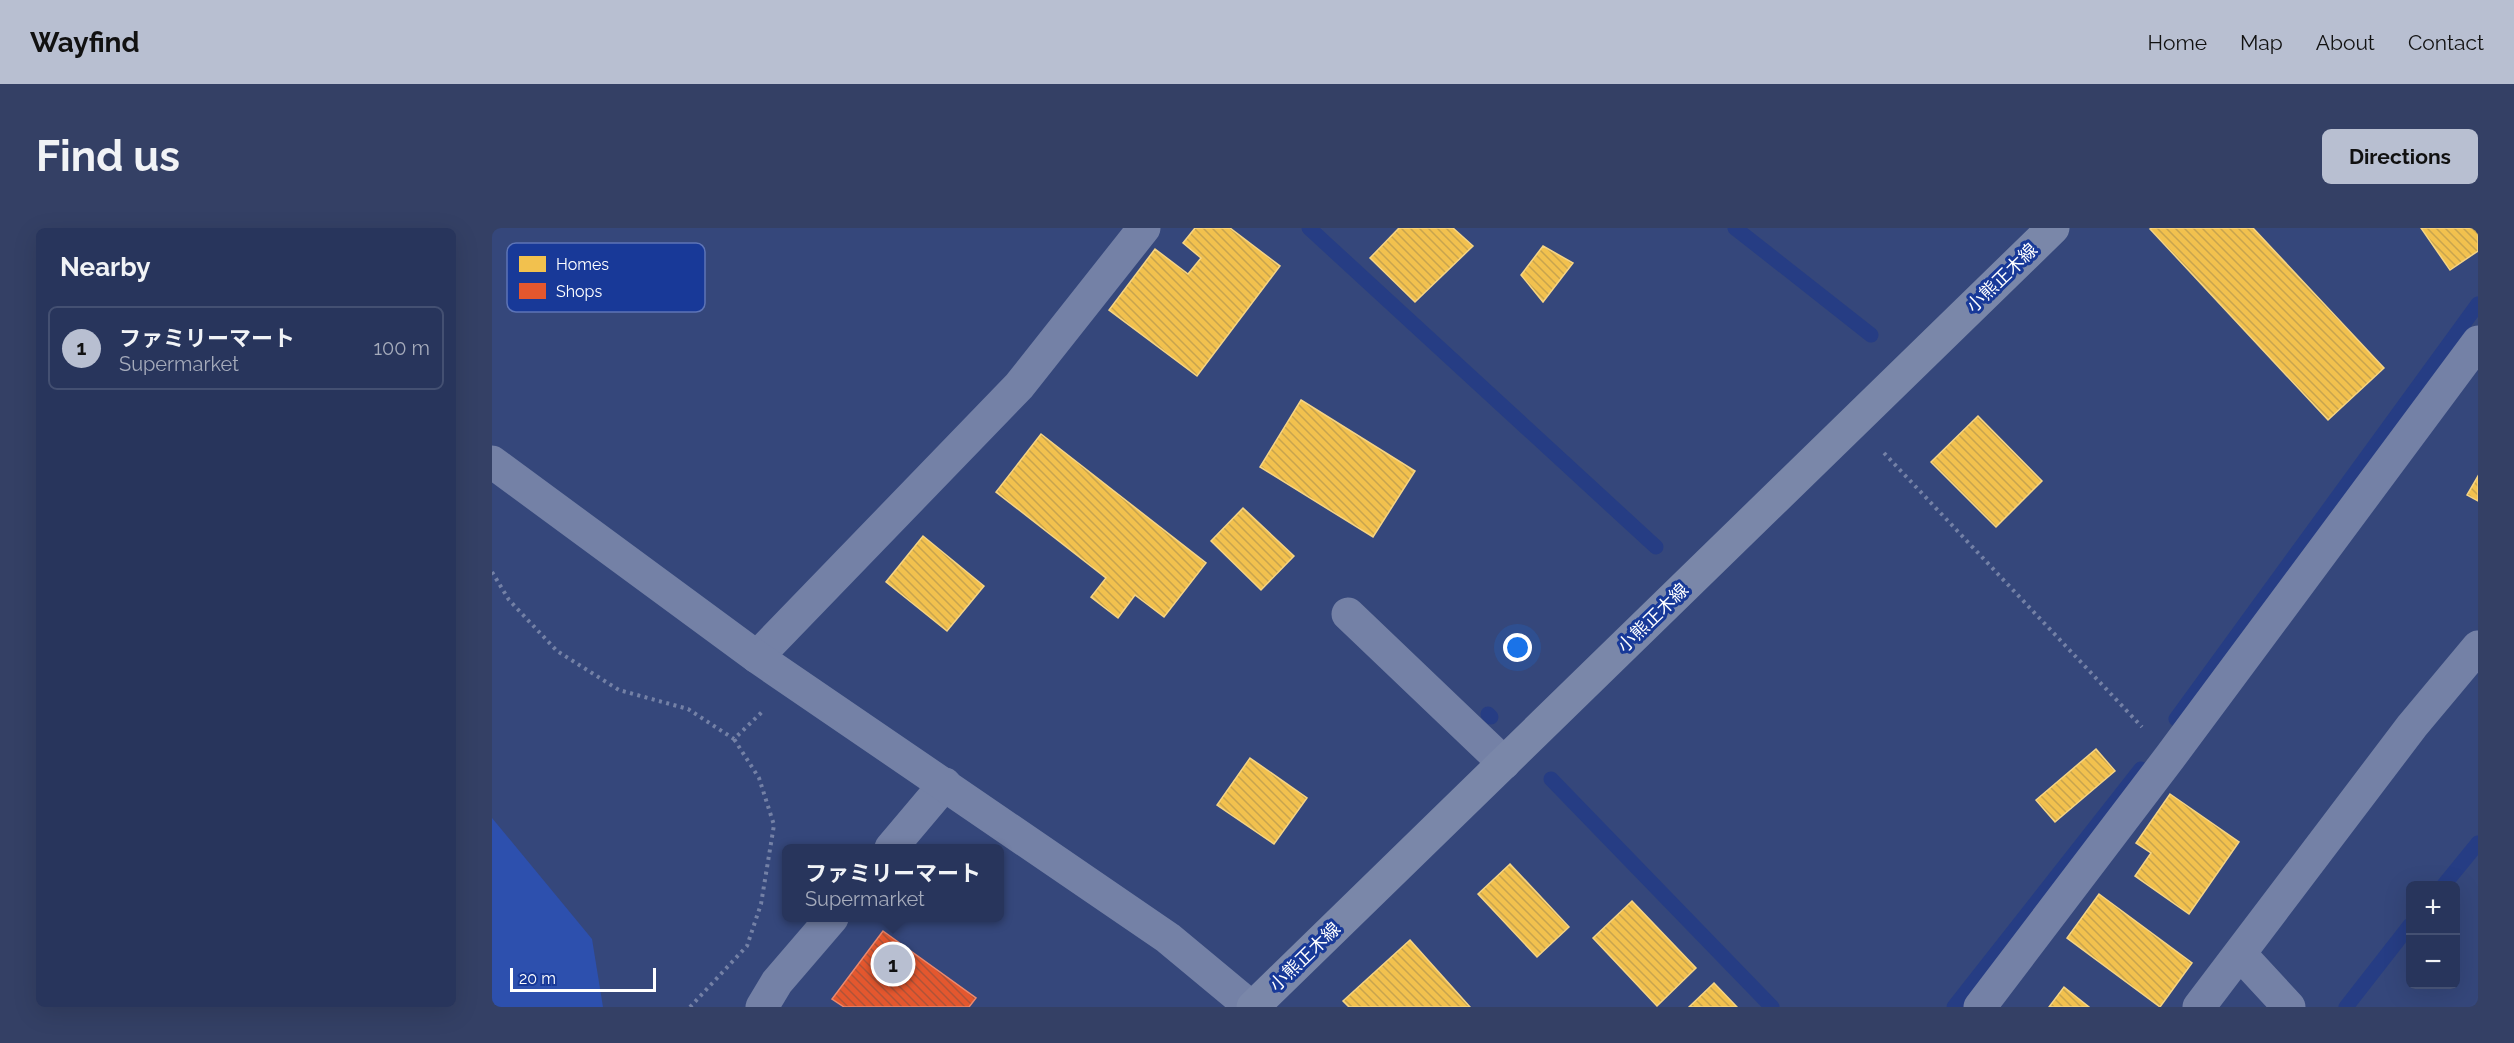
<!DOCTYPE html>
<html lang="en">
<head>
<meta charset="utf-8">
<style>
	:root { --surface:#28355c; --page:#344065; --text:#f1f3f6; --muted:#a5abbb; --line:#445072; --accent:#b8bfd1 }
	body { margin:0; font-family:Raleway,"Noto Sans JP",sans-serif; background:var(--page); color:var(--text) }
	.controls { position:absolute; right:18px; bottom:18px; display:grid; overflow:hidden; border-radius:9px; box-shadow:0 6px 24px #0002 }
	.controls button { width:54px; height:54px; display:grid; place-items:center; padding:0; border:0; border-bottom:2px solid var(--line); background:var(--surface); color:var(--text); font:30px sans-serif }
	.scale { position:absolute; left:18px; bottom:15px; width:146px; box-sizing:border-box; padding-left:6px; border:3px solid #fff; border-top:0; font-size:16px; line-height:21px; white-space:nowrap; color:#fff; -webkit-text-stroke:4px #183998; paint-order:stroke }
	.you { position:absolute; left:1026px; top:420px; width:21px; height:21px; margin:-15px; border:4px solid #fff; border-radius:50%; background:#1a73e8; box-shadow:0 0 0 9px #1a73e833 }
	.badge { display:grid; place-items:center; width:39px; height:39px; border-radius:50%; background:var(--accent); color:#111; font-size:20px; font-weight:700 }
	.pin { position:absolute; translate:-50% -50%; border:3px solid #fff; box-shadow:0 2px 6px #0006 }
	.popup { position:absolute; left:290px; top:616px; width:222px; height:78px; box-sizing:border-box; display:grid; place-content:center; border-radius:9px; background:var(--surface); filter:drop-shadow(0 2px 4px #0005); font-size:20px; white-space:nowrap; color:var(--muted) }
	.popup b { font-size:22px; color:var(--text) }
	.popup::after { content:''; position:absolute; left:50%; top:100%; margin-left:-12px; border:12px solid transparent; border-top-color:var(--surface) }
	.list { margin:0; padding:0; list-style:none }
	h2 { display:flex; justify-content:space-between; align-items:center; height:78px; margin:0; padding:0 24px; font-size:26px }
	h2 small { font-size:20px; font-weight:400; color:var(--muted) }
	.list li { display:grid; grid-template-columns:39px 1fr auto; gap:18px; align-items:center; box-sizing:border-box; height:84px; margin:0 12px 12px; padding:0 12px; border:2px solid var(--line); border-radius:9px }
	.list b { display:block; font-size:22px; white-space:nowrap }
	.list p { margin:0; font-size:20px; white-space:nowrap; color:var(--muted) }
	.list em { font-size:20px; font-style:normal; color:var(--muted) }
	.map { position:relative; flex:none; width:1986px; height:779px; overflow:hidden; border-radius:9px }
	header { display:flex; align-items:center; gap:36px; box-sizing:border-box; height:84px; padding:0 30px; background:var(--accent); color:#111 }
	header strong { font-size:28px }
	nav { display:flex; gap:33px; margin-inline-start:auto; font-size:21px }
	.intro { display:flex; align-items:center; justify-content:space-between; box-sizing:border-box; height:144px; padding:0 36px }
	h1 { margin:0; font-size:42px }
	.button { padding:15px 27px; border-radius:9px; background:var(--accent); color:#111; font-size:21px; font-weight:700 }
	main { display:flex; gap:36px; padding:0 36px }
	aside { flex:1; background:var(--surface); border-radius:9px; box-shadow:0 6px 24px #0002 }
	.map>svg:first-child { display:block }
</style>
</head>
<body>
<header>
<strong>Wayfind</strong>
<nav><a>Home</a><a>Map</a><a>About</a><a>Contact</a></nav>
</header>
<div class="intro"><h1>Find us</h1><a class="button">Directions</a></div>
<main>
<aside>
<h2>Nearby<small></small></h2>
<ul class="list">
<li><span class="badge">1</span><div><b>ファミリーマート</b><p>Supermarket</p></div><em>100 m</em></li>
</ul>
</aside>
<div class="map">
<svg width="1986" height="779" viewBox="0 0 1986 779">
	<defs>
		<pattern id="homes-back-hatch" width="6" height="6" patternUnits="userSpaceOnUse" patternTransform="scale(1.5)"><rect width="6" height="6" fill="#f2c14e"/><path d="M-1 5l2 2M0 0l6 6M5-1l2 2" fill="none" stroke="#c8a44e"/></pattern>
		<pattern id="shops-back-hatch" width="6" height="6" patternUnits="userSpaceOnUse" patternTransform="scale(1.5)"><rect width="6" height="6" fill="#e4572e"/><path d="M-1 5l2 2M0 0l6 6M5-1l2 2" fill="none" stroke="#af5338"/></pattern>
	</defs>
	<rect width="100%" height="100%" fill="#35477b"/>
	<path fill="#2d50ae" d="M0,590L100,711L111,779H0Z"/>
	<path fill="url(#homes-back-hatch)" stroke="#f6d483" stroke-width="1.5" d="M703,0H738L788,38L705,148L617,82L663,21L696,46L709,30L691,15Z
		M907,0H961L981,18L923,74L878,30Z
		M1660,0H1761L1892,140L1836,192L1658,1Z
		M1929,0H1986V23L1958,42Z
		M1051,18L1081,35L1051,74L1029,47Z
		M809,172L923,243L881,309L768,239Z
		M1486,188L1550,253L1504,299L1439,234Z
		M549,206L714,335L672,389L643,367L626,390L599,369L614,350L504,264Z
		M1986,248V273L1975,267Z
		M751,280L802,328L769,362L719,313Z
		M431,308L492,358L455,403L394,354Z
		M1604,521L1623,543L1563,594L1544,572Z
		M758,530L815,570L782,616L725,577Z
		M1678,566L1747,614L1697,686L1643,648L1659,625L1644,615Z
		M1018,636L1077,699L1045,729L986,666Z
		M1607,666L1700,735L1668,779L1575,710Z
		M1140,673L1204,740L1165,778L1101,710Z
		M918,712L978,779H857L851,773Z
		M1222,755L1245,779H1197Z
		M1572,759L1597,779H1557Z"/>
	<path fill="url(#shops-back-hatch)" stroke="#ec896d" stroke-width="1.5" d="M391,703L484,770L477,779H352L340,771Z"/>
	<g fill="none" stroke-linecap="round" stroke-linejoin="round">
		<path stroke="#263d84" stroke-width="15" d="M817,0L1164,319
			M1243,0L1379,107
			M996,486L999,489
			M1684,491L1986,76
			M1059,551L1280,779
			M1951,658L1986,615
			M1462,779L1649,541
			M1854,779L1918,697"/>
		<path stroke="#7481a6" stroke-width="4" stroke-dasharray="3 4.5" stroke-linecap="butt" d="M1392,225L1650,499
			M0,344L17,372L65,423L127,462L196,481L242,511L271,483
			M198,779L255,718L269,676L282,597L267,550L242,511"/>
		<path stroke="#7481a6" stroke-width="33" d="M856,386L1012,535
			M265,429L527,158L652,0
			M399,620L453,556
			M1748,726L1797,779
			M270,779L285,754L340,690
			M1488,779L1678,529L1986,114
			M1707,779L1920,498L1986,419"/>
		<path stroke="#7481a6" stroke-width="33" d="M0,234L265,429L676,710L759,779"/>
		<path stroke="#7a87a9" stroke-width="33" d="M761,779L1561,0"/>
	</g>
	<g text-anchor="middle" stroke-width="6" stroke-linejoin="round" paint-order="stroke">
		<g font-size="18" fill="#fff" stroke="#183998">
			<text transform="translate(1510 50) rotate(-44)" y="6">小熊正木線</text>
			<text transform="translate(1161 390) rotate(-44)" y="6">小熊正木線</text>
			<text transform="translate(813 729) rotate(-44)" y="6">小熊正木線</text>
		</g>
	</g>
	<rect x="15" y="15" width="198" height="69" rx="9" fill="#183998" stroke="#5d74b7" stroke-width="1.5"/>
	<rect x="27" y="28" width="27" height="16" fill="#f2c14e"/>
	<rect x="27" y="55" width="27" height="16" fill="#e4572e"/>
	<g font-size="16" fill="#fff">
		<text x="64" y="42">Homes</text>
		<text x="64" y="69">Shops</text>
	</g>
</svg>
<div class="controls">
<button>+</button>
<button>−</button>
</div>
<div class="scale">20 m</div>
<div class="you"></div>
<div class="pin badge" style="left:401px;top:736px">1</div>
<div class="popup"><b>ファミリーマート</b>Supermarket</div>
</div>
</main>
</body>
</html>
